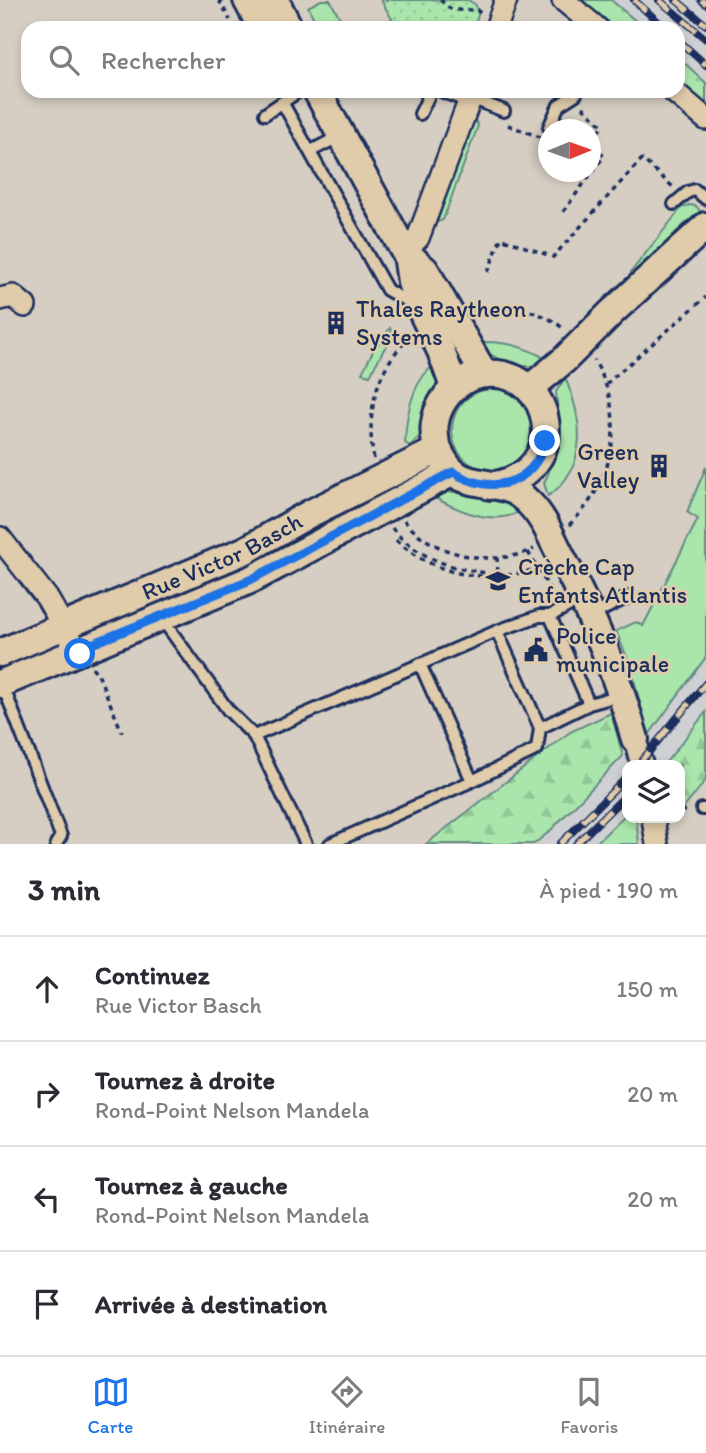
<!DOCTYPE html>
<html lang="fr">
<head>
<meta charset="utf-8">
<style>
	:root { --surface:#fff; --page:#f7f7f7; --text:#2b2b33; --muted:#7c7c81; --line:#e1e1e2; --accent:#1a73e8 }
	body { margin:0; font-family:Itim,sans-serif; background:var(--page); color:var(--text) }
	.controls { position:absolute; right:21px; bottom:21px; display:grid; overflow:hidden; border-radius:14px; box-shadow:0 4px 10px #0003 }
	.controls button { width:63px; height:63px; display:grid; place-items:center; padding:0; border:0; border-bottom:2px solid var(--line); background:var(--surface); color:var(--text); font:35px sans-serif }
	.compass { position:absolute; left:538px; top:119px; width:63px; height:63px; border-radius:50%; background:var(--surface); box-shadow:0 4px 10px #0003; rotate:89deg }
	.stop { position:absolute; width:21px; height:21px; margin:-16px; border:5px solid #1a73e8; border-radius:50%; background:#fff }
	.stop.end { background:#1a73e8; border-color:#fff; box-shadow:0 2px 7px #0008 }
	.list { margin:0; padding:0; list-style:none }
	h2 { display:flex; justify-content:space-between; align-items:center; height:91px; margin:0; padding:0 28px; font-size:30px }
	h2 small { font-size:23px; font-weight:400; color:var(--muted) }
	.list li { display:grid; grid-template-columns:46px 1fr auto; gap:21px; align-items:center; box-sizing:border-box; height:105px; padding:0 28px; border-top:2px solid var(--line) }
	.list b { display:block; font-size:26px; white-space:nowrap }
	.list p { margin:0; font-size:23px; white-space:nowrap; color:var(--muted) }
	.list em { font-size:23px; font-style:normal; color:var(--muted) }
	.icon { flex:none; width:38px; height:38px; fill:none; stroke:currentColor; stroke-width:2; stroke-linecap:round; stroke-linejoin:round }
	.map { position:relative; flex:none; width:706px; height:844px; overflow:hidden }
	.search { position:absolute; background:var(--surface); box-shadow:0 4px 10px #0003; left:21px; right:21px; top:21px; height:77px; display:flex; align-items:center; gap:18px; box-sizing:border-box; padding:0 24px; border-radius:21px; color:var(--muted); font-size:26px }
	.sheet { height:511px; background:var(--surface) }
	nav { display:flex; justify-content:space-around; align-items:center; box-sizing:border-box; height:98px; border-top:2px solid var(--line); background:var(--surface); font-size:19px; color:var(--muted) }
	nav a { display:grid; justify-items:center; gap:4px }
	nav .on { color:var(--accent) }
	.map>svg:first-child { display:block }
</style>
</head>
<body>
<div class="map">
<svg width="706" height="844" viewBox="0 0 706 844">
	<defs>
		<pattern id="forest-firs" width="22" height="20" patternUnits="userSpaceOnUse" patternTransform="scale(1.75)"><rect width="22" height="20" fill="#aae6ab"/><path d="M5 1l3.5 6h-7zM16 11l3.5 6h-7z" fill="#92c696"/></pattern>
		<pattern id="park-dots" width="8" height="8" patternUnits="userSpaceOnUse" patternTransform="scale(1.75)"><rect width="8" height="8" fill="#aae6ab"/><path d="M2 2h.1M6 6h.1" fill="none" stroke="#92c696" stroke-width="1.8" stroke-linecap="round"/></pattern>
	</defs>
	<rect width="100%" height="100%" fill="#d6cec2"/>
	<filter id="ink" filterUnits="userSpaceOnUse"><feTurbulence type="fractalNoise" baseFrequency=".0143" numOctaves="2"/><feDisplacementMap in="SourceGraphic" scale="14" xChannelSelector="R" yChannelSelector="G"/><feConvolveMatrix kernelMatrix="1 2 1 2 8 2 1 2 1" color-interpolation-filters="sRGB"/></filter>
	<g filter="url(#ink)">
		<path fill="#cfd0d3" d="M611,0H706V81L678,57V28H644Z
			M706,657V712L664,765H627V813L595,844H534L549,832L623,756L648,736Z"/>
		<path fill="#aae6ab" stroke="#628a84" stroke-width="2" d="M321,0H330L340,18L319,28L308,7Z
			M474,118L478,126L443,220L437,222Z
			M689,205L696,206L700,211L676,232L638,274H633L631,272L675,216L681,208Z
			M390,328L394,337L384,349L370,375L362,373L373,351Z
			M486,342C506,342 524,347 541,356L544,361C523,374 499,361 481,348L482,344Z
			M437,363L440,383L426,424L419,437L410,446L405,443C406,416 411,380 437,363Z
			M565,378C583,418 589,468 548,496L544,483L555,458L560,436L556,392Z
			M452 430a41 41 0 1 1 82 0a41 41 0 1 1-82 0Z
			M706,467V657L648,736L631,667L616,631L636,622L643,626L698,519L687,512Z
			M443,492H455L510,501L521,511C494,526 462,512 437,499L438,494Z
			M371,493L376,503L259,564L106,629L101,620Z
			M627,813V818H636L639,844H595Z"/>
		<path fill="url(#forest-firs)" stroke="#628a84" stroke-width="2" d="M579,0H611L644,28H612Z
			M678,57L706,83V109L678,85Z
			M706,712V780L682,810L680,809V765H664Z
			M611,713L623,756L549,832L534,844H426L570,732Z"/>
		<path fill="url(#park-dots)" stroke="#628a84" stroke-width="2" d="M381,0H468L476,5L478,15L474,28H397Z"/>
		<g fill="none" stroke-linecap="round" stroke-linejoin="round">
			<g stroke="#1b2f5e" stroke-width="16">
				<path id="service" d="M441,91L469,102
					M471,98L504,111
					M282,102L387,290L414,305
					M265,114L299,91
					M420,114L431,91
					M549,127L559,105L576,94
					M311,151L340,136
					M674,204L688,192L695,190L706,199
					M592,615L628,597
					M550,616L589,704
					M162,619L228,710L254,736
					M497,631L539,616H550L581,599
					M2,683L61,836L56,844
					M472,781L537,749L540,728
					M702,809H706
					M306,844L254,736L497,631L540,728L589,704L621,695
					M330,844L472,781L420,664"/>
			</g>
			<g stroke="#1b2f5e" stroke-width="26">
				<path id="minor" d="M563,0L597,28
					M496,28L506,0
					M673,91L706,119
					M404,251L418,238L473,91
					M0,299L13,296L25,306
					M0,538L47,598L77,650
					M635,739L642,765
					M653,818L657,844"/>
			</g>
			<g stroke="#1b2f5e" stroke-width="32">
				<g id="tertiary">
					<path d="M247,0L262,28"/>
					<path d="M275,0L289,28"/>
					<path d="M317,91L404,251L425,270L484,374"/>
					<path d="M407,254L411,282L417,301L441,351L454,387"/>
					<path d="M529,389L564,360L612,312L706,226"/>
					<path d="M490,486C575,474 554,369 487,374C451,376 423,417 439,451C456,489 477,478 508,489C517,491 524,498 530,504C545,519 552,539 562,558C593,616 617,675 635,739"/>
					<path id="s1" d="M0,653L246,550L309,514L438,450"/>
					<path d="M0,684L250,580L453,472"/>
				</g>
			</g>
			<path stroke="#1b2f5e" stroke-width="3.5" stroke-dasharray="5 5" stroke-linecap="butt" d="M219,0L230,20
				M440,0L452,10H477L481,14
				M583,107L603,126L590,140
				M508,125L540,137
				M563,212L604,156L590,145
				M488,272L501,238L553,257L642,159L673,187
				M471,309C505,304 539,307 565,330
				M606,384L706,297
				M374,459C365,415 376,365 412,336
				M404,520C432,556 493,568 534,549
				M569,525C616,481 627,415 594,360
				M392,528C410,550 436,563 463,569C472,571 481,571 490,575
				M396,540C436,577 492,586 543,566
				M528,552L555,598
				M497,557L498,576
				M92,667L98,674L122,732
				M680,811L689,810"/>
			<use href="#service" stroke="#e0cbaa" stroke-width="10"/>
			<use href="#minor" stroke="#e0cbaa" stroke-width="21"/>
			<use href="#tertiary" stroke="#e0cbaa" stroke-width="26"/>
			<g stroke="#1b2f5e" stroke-width="8">
				<path id="rail" d="M634,0L665,28
					M659,0L706,39
					M676,0L706,25
					M701,0L706,4
					M678,40L706,65
					M638,765L706,683
					M560,844L627,777
					M576,844L627,794"/>
			</g>
			<use href="#rail" stroke="#e0cbaa" stroke-width="5" stroke-dasharray="16" stroke-linecap="butt"/>
		</g>
	</g>
	<g fill="none" stroke-linecap="round" stroke-linejoin="round" filter="url(#ink)">
		<path stroke="#1a73e8" stroke-width="9" d="M80,654L77,650L250,580L453,472C490,495 533,487 545,441"/>
	</g>
	<defs>
		<g id="building-bare" transform="scale(1.89)"><path d="M-4-6H4V6H1V3H-1V6H-4ZM-2.5-4.3h1.7v1.8h-1.7ZM.8-4.3h1.7v1.8H.8ZM-2.5-1h1.7V.8h-1.7ZM.8-1h1.7V.8H.8Z" fill="#1b2f5e" stroke="#e0cbaa" stroke-width="2.5" paint-order="stroke"/></g>
		<g id="school-bare" transform="scale(1.89)"><path d="M0-5L7-2L0 1L-7-2ZM-4 1L0 2.5L4 1V4Q0 6-4 4Z" fill="#1b2f5e" stroke="#e0cbaa" stroke-width="2.5" paint-order="stroke"/></g>
		<g id="civic-bare" transform="scale(1.89)"><path d="M-.6-6.5H3V-4.5H.6V-3L4-1V1h2V6H-6V1h2V-1L-.6-3ZM-1.2 2.5V6h2.4V2.5Z" fill="#1b2f5e" stroke="#e0cbaa" stroke-width="2.5" paint-order="stroke"/></g>
	</defs>
	<g fill-rule="evenodd">
		<use href="#building-bare" x="336" y="323"/>
		<use href="#building-bare" x="659" y="466"/>
		<use href="#school-bare" x="498" y="581"/>
		<use href="#civic-bare" x="536" y="650"/>
	</g>
	<g text-anchor="middle" stroke-width="5" stroke-linejoin="round" paint-order="stroke">
		<g font-size="24" fill="#1b2f5e" stroke="#e0cbaa" text-anchor="start">
			<text x="356" y="317">Thales Raytheon<tspan x="356" dy="28">Systems</tspan></text>
			<text x="639" y="460" text-anchor="end">Green<tspan x="639" dy="28">Valley</tspan></text>
			<text x="518" y="575">Crèche Cap<tspan x="518" dy="28">Enfants Atlantis</tspan></text>
			<text x="556" y="644">Police<tspan x="556" dy="28">municipale</tspan></text>
		</g>
		<g font-size="24" fill="#1b2f5e" stroke="#e0cbaa">
			<text dy="8" stroke="none"><textPath href="#s1" startOffset="242">Rue Victor Basch</textPath></text>
		</g>
	</g>
</svg>
<div class="controls">
<button><svg class="icon" aria-label="layers" viewBox="0 0 24 24"><path d="M12 4l9 5-9 5-9-5zM3 14l9 5 9-5"/></svg></button>
</div>
<svg class="compass" viewBox="-18 -18 36 36"><path d="M0-13l5 13h-10z" fill="#e53935"/><path d="M0 13l5-13h-10z" fill="#7c7c81"/></svg>
<div class="stop" style="left:80px;top:654px"></div>
<div class="stop end" style="left:545px;top:441px"></div>
<div class="search"><svg class="icon" aria-label="search" viewBox="0 0 24 24"><circle cx="10" cy="10" r="6"/><path d="M15 15l6 6"/></svg>Rechercher</div>
</div>
<section class="sheet">
<h2>3 min<small>À pied · 190 m</small></h2>
<ul class="list">
<li><svg class="icon" aria-label="ahead" viewBox="0 0 24 24"><path d="M12 20V5M6 11l6-6 6 6"/></svg><div><b>Continuez</b><p>Rue Victor Basch</p></div><em>150 m</em></li>
<li><svg class="icon" aria-label="right" viewBox="0 0 24 24"><path d="M7 20v-9h11M14 6l5 5-5 5"/></svg><div><b>Tournez à droite</b><p>Rond-Point Nelson Mandela</p></div><em>20 m</em></li>
<li><svg class="icon" aria-label="left" viewBox="0 0 24 24"><path d="M17 20v-9H6M10 6l-5 5 5 5"/></svg><div><b>Tournez à gauche</b><p>Rond-Point Nelson Mandela</p></div><em>20 m</em></li>
<li><svg class="icon" aria-label="arrive" viewBox="0 0 24 24"><path d="M6 21V4h12l-3 4 3 4H6"/></svg><div><b>Arrivée à destination</b></div></li>
</ul>
</section>
<nav>
<a class="on"><svg class="icon" aria-label="map" viewBox="0 0 24 24"><path d="M3 6l6-2 6 2 6-2v14l-6 2-6-2-6 2zM9 4v14M15 6v14"/></svg>Carte</a>
<a><svg class="icon" aria-label="directions" viewBox="0 0 24 24"><path d="M12 3l9 9-9 9-9-9zM9 14v-3h6M13 9l2 2-2 2"/></svg>Itinéraire</a>
<a><svg class="icon" aria-label="saved" viewBox="0 0 24 24"><path d="M7 4h10v16l-5-4-5 4z"/></svg>Favoris</a>
</nav>
</body>
</html>
